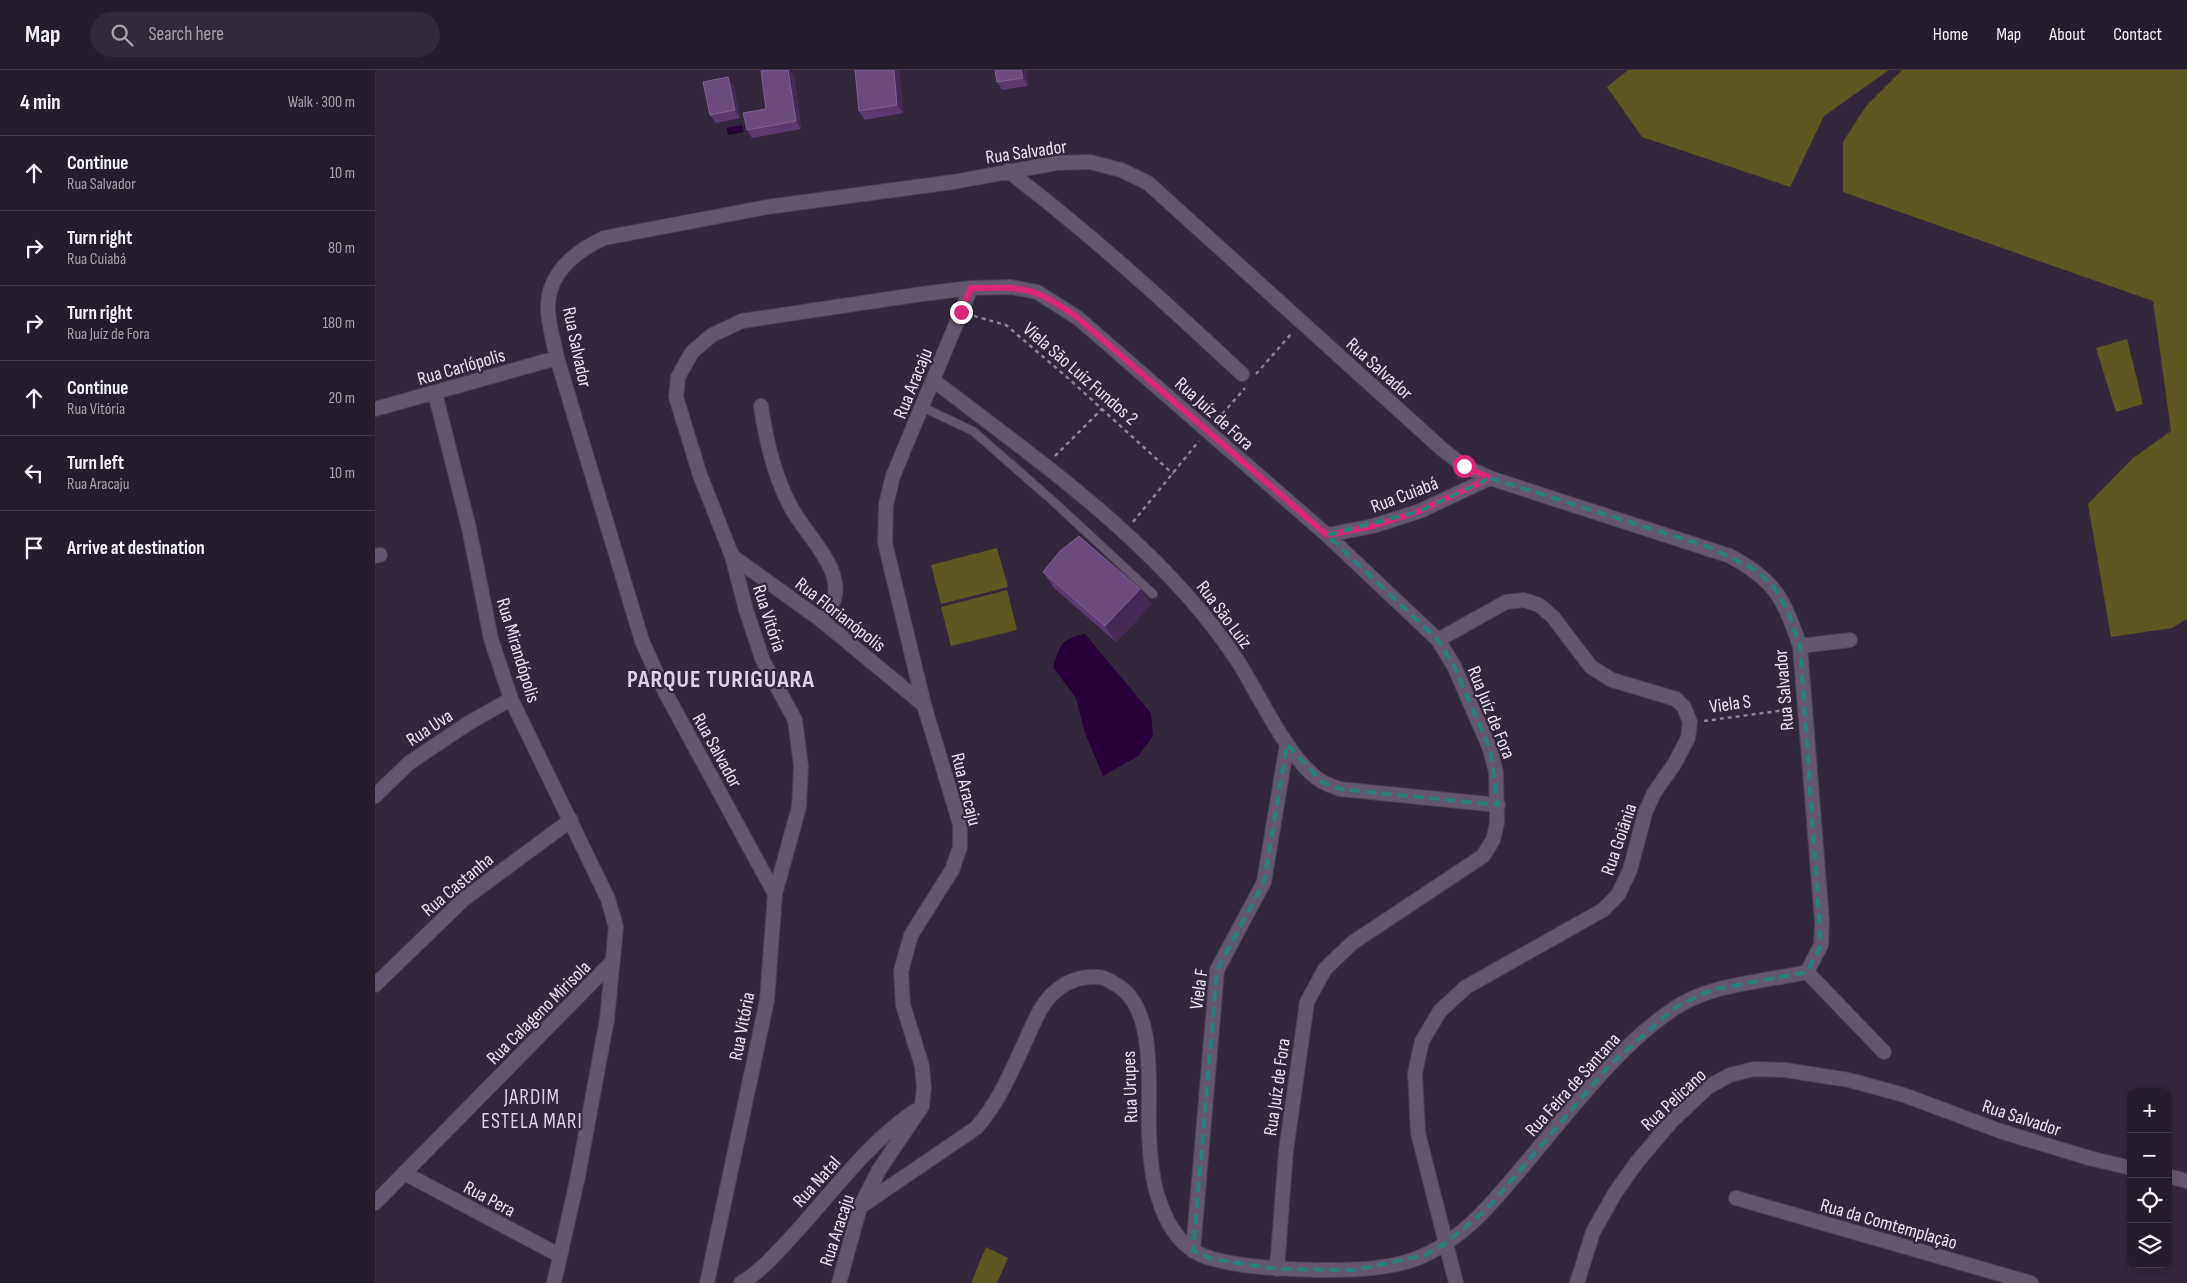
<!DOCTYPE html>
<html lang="en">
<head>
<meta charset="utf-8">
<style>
	:root { --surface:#261d2c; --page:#322a38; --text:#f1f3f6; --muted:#a4a2a9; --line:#423b48 }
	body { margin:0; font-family:"Sofia Sans Condensed",sans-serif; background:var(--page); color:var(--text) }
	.controls { position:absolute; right:15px; bottom:15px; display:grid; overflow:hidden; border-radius:10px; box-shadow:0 2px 8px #0003 }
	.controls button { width:45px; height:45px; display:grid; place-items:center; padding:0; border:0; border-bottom:1px solid var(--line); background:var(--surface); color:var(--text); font:25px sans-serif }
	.stop { position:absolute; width:15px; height:15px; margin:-11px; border:4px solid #db2777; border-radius:50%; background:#fff }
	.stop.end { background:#db2777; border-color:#fff; box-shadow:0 1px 5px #0008 }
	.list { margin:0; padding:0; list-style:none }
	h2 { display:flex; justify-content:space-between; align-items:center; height:65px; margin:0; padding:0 20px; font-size:21px }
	h2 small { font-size:16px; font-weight:400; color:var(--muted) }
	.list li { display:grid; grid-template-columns:32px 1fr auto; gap:15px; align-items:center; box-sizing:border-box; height:75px; padding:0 20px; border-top:1px solid var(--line) }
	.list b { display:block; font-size:19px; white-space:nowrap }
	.list p { margin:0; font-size:16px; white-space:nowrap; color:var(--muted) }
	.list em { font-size:16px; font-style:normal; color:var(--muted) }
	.icon { flex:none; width:28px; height:28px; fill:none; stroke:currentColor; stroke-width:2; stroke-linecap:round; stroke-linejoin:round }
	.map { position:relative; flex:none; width:1812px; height:1213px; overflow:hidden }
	header { display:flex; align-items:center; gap:30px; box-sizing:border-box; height:70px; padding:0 25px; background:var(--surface); border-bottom:1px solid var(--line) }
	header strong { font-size:24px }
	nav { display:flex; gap:28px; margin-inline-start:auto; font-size:18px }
	.search { width:350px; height:45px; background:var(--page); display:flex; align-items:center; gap:12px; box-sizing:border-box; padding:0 18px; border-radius:28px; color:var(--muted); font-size:19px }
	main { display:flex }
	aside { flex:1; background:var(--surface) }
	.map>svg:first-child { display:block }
</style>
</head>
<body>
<header>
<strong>Map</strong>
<div class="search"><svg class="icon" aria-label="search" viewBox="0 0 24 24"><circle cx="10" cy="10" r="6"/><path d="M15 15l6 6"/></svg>Search here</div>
<nav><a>Home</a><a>Map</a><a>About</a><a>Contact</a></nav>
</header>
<main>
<aside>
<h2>4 min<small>Walk · 300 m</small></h2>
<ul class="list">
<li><svg class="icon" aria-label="ahead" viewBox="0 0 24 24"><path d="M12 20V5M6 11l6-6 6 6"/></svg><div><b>Continue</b><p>Rua Salvador</p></div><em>10 m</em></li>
<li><svg class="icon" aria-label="right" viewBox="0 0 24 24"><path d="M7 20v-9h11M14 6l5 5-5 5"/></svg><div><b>Turn right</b><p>Rua Cuiabá</p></div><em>80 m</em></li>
<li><svg class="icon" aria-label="right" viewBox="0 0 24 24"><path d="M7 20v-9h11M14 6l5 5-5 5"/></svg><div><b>Turn right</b><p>Rua Juíz de Fora</p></div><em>180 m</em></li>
<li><svg class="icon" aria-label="ahead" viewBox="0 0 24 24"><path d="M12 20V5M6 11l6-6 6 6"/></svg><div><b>Continue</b><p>Rua Vitória</p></div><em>20 m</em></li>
<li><svg class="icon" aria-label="left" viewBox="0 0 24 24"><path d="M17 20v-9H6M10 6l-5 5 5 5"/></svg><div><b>Turn left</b><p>Rua Aracaju</p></div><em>10 m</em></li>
<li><svg class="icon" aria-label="arrive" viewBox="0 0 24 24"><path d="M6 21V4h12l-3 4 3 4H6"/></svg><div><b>Arrive at destination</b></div></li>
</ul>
</aside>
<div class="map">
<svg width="1812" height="1213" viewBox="0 0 1812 1213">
	<rect width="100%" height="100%" fill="#33273b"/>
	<path fill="#5d5822" d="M1253,0H1514L1449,46L1415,117L1267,67L1232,17Z
		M1527,0H1812V549L1797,558L1736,567L1713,434L1758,388L1796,361L1778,231L1468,122V72L1491,36Z
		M1752,269L1768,334L1741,342L1721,278Z
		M622,478L633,517L566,534L556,495Z
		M632,520L642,560L576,576L566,537Z
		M611,1177L633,1188L622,1213H596Z"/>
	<path fill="#28013b" d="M367,55L369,62L353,65L352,58Z
		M710,564L776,643L778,666L763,686L728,706L710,663L701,628L678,597C685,575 687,568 710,564Z"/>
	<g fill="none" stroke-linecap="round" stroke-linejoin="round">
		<g stroke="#4c4253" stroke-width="10">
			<path id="service" d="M547,337L598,361L679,432L778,524"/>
		</g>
		<g stroke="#4c4253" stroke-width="16">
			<path id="minor" d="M633,101C716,164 791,233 867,304
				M558,310C665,392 787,476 862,590C883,622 915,694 948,712C953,715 960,717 965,719L1123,735
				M60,323L94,458L116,569L136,629L233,829L241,857L232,949L203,1106L179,1213
				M386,336C391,371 399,407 417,439C430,464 473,502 457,534C455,540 450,545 446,550
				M0,339L182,288
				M952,465L998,456L1045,441L1115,408
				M0,486L5,485
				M357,486L446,550L549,635
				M1063,570L1131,532L1149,530L1164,535L1178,547L1216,597L1237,610L1301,629L1309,637L1315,652L1313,668L1300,693L1279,723L1270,743L1255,800L1243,825L1228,840L1091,917L1065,941L1047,971L1040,1003L1043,1063L1081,1213
				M1425,576L1475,570
				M0,726L34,693L92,654L136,629
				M400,824L290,622L267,571L182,288C179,273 174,256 173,241C171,205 199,182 229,168L392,137L578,112L682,93L715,92L746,100L773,113L1067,379L1089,396L1115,408L1355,486C1401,511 1408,528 1425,576L1447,851L1446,875L1432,902
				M1432,902L1509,982
				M0,915L89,829L196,750
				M29,1103L184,1185
				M1793,1106L1812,1111
				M1361,1128L1656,1213
				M0,1133L238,891
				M485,1137L601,1058C624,1032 636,1002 650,972C659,953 666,932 683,919C695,910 708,906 723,907C730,907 735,911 740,914C784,937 772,1023 774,1065C775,1085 777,1109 783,1127C792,1156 807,1181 838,1189C872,1198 909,1199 944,1200C980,1200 1021,1200 1054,1183C1091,1165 1119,1131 1145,1100C1190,1047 1243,975 1300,938C1338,913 1389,912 1432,902
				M818,1181L842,900L889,812L912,674
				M332,1213L392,930L400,824L424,737L426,696L420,650L388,591L371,540L357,486L325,405L301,327L303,307L317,282L337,265L367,251L547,224L596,218L636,217L662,222L703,248L952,465L1063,570L1079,596L1115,679L1121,702L1122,753L1118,770L1108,786L977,873L950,899L932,932L911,1081L902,1199
				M366,1213C387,1201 405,1179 422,1161C459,1120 494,1072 540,1041
				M464,1213L485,1137L504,1100L547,1036L549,1018L547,996L528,935L526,901L536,865L577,800L585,777V754L549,635L510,473L511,435L518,406L596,218
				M1202,1213L1218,1162L1240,1123L1262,1092L1296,1052L1333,1017L1355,1005L1379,999L1410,1000L1474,1010L1529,1025L1625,1061L1714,1088L1756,1098"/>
		</g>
		<path stroke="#8c8393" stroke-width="2.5" stroke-dasharray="4 4" stroke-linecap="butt" d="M599,246L631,255L693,308L798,404
			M881,304L917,263
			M842,350L870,318
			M680,386L727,339
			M758,452L824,371
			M1329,651L1418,639"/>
		<use href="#service" stroke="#64576d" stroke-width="8"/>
		<use href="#minor" stroke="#64576d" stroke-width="14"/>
	</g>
	<path fill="#5c3971" d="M480,0H524L528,43L490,50L484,41Z
		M620,0H651L653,16L627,20L622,12Z
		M419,5L426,59L377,68L372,60L391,39Z
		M358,15L365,48L341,53L335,45Z
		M668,502L765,519L776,535L741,572L679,518Z"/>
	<path fill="#452a55" d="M413,0H415L419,5L426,59L421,51Z
		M519,0H524L528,43L522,35Z
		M646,0H651L653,16L648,8Z
		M353,7L358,15L365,48L360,40Z
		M765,519L776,535L741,572L730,556Z"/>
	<path fill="#6b4b7e" stroke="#7f6390" d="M391,0H413L421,51L372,60L368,43L391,39L386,1Z
		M480,0H519L522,35L484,41Z
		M620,0H646L648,8L622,12Z
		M353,7L360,40L335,45L328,12Z
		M704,466L765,519L730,556L668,502L685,481Z"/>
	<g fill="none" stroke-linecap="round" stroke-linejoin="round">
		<path stroke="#db2777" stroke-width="6" d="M586,242L596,218C648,217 660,216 703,248L952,465L998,456L1045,441L1115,408L1089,396"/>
	</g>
	<path fill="none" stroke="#25817b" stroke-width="4" stroke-dasharray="10 6" stroke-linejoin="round" d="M1115,408L1334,477L1381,500L1399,517L1413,541L1425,576L1446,875L1432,902L1336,920L1301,937L1235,995L1112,1139L1071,1173L1051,1185L979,1200L902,1199L838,1189L818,1181L842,900L889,812L912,674L947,712L965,719L1123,735L1115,679L1079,596L1063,570L952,465L1045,441Z"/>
	<g text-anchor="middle" stroke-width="4.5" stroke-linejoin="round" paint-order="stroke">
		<g font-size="19" fill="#e9e2ef" stroke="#33273b">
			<text transform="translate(651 81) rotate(-8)" y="7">Rua Salvador</text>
			<text transform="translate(203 277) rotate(78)" y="7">Rua Salvador</text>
			<text transform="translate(86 296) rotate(-16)" y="7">Rua Carlópolis</text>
			<text transform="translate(1005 298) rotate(42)" y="7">Rua Salvador</text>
			<text transform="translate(706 303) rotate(41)" y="7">Viela São Luiz Fundos 2</text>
			<text transform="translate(537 313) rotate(-68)" y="7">Rua Aracaju</text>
			<text transform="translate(840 343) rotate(42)" y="7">Rua Juíz de Fora</text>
			<text transform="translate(1029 424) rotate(-21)" y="7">Rua Cuiabá</text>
			<text transform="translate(466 544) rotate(38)" y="7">Rua Florianópolis</text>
			<text transform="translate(850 544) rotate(53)" y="7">Rua São Luiz</text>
			<text transform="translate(395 548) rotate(72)" y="7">Rua Vitória</text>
			<text transform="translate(144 580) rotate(73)" y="7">Rua Mirandópolis</text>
			<text transform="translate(1408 620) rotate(-95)" y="7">Rua Salvador</text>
			<text transform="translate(1355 633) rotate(-8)" y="7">Viela S</text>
			<text transform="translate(1117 642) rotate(68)" y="7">Rua Juíz de Fora</text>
			<text transform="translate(54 657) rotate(-33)" y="7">Rua Uva</text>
			<text transform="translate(343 680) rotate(61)" y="7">Rua Salvador</text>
			<text transform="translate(592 719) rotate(76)" y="7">Rua Aracaju</text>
			<text transform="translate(1243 769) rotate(-71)" y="7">Rua Goiânia</text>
			<text transform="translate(82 814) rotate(-40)" y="7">Rua Castanha</text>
			<text transform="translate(823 919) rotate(-82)" y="7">Viela F</text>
			<text transform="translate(163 942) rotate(-45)" y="7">Rua Calageno Mirisola</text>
			<text transform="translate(366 956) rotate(-79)" y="7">Rua Vitória</text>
			<text transform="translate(1197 1014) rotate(-48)" y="7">Rua Feira de Santana</text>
			<text transform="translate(754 1017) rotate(-92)" y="7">Rua Urupes</text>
			<text transform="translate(901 1017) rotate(-82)" y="7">Rua Juíz de Fora</text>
			<text transform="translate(1298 1029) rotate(-43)" y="7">Rua Pelicano</text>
			<text transform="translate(1647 1047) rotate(18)" y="7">Rua Salvador</text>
			<text transform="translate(441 1111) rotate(-48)" y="7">Rua Natal</text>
			<text transform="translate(115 1128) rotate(28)" y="7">Rua Pera</text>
			<text transform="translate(1514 1153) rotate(16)" y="7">Rua da Comtemplação</text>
			<text transform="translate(461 1160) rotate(-72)" y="7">Rua Aracaju</text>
		</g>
		<g font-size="21" letter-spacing="1" fill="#dfd0ea" stroke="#33273b">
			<text x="157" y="1034">JARDIM<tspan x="157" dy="24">ESTELA MARI</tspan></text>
		</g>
		<g font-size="24" font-weight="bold" letter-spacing="1" fill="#dfd0ea" stroke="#33273b">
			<text x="346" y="617">PARQUE TURIGUARA</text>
		</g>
	</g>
</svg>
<div class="controls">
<button>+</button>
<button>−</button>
<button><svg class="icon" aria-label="locate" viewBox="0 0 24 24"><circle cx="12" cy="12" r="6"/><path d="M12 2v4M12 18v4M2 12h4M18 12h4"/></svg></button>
<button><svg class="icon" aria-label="layers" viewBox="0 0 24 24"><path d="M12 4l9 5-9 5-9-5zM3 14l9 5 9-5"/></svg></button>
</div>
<div class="stop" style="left:1089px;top:396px"></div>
<div class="stop end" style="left:586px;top:242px"></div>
</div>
</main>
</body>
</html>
